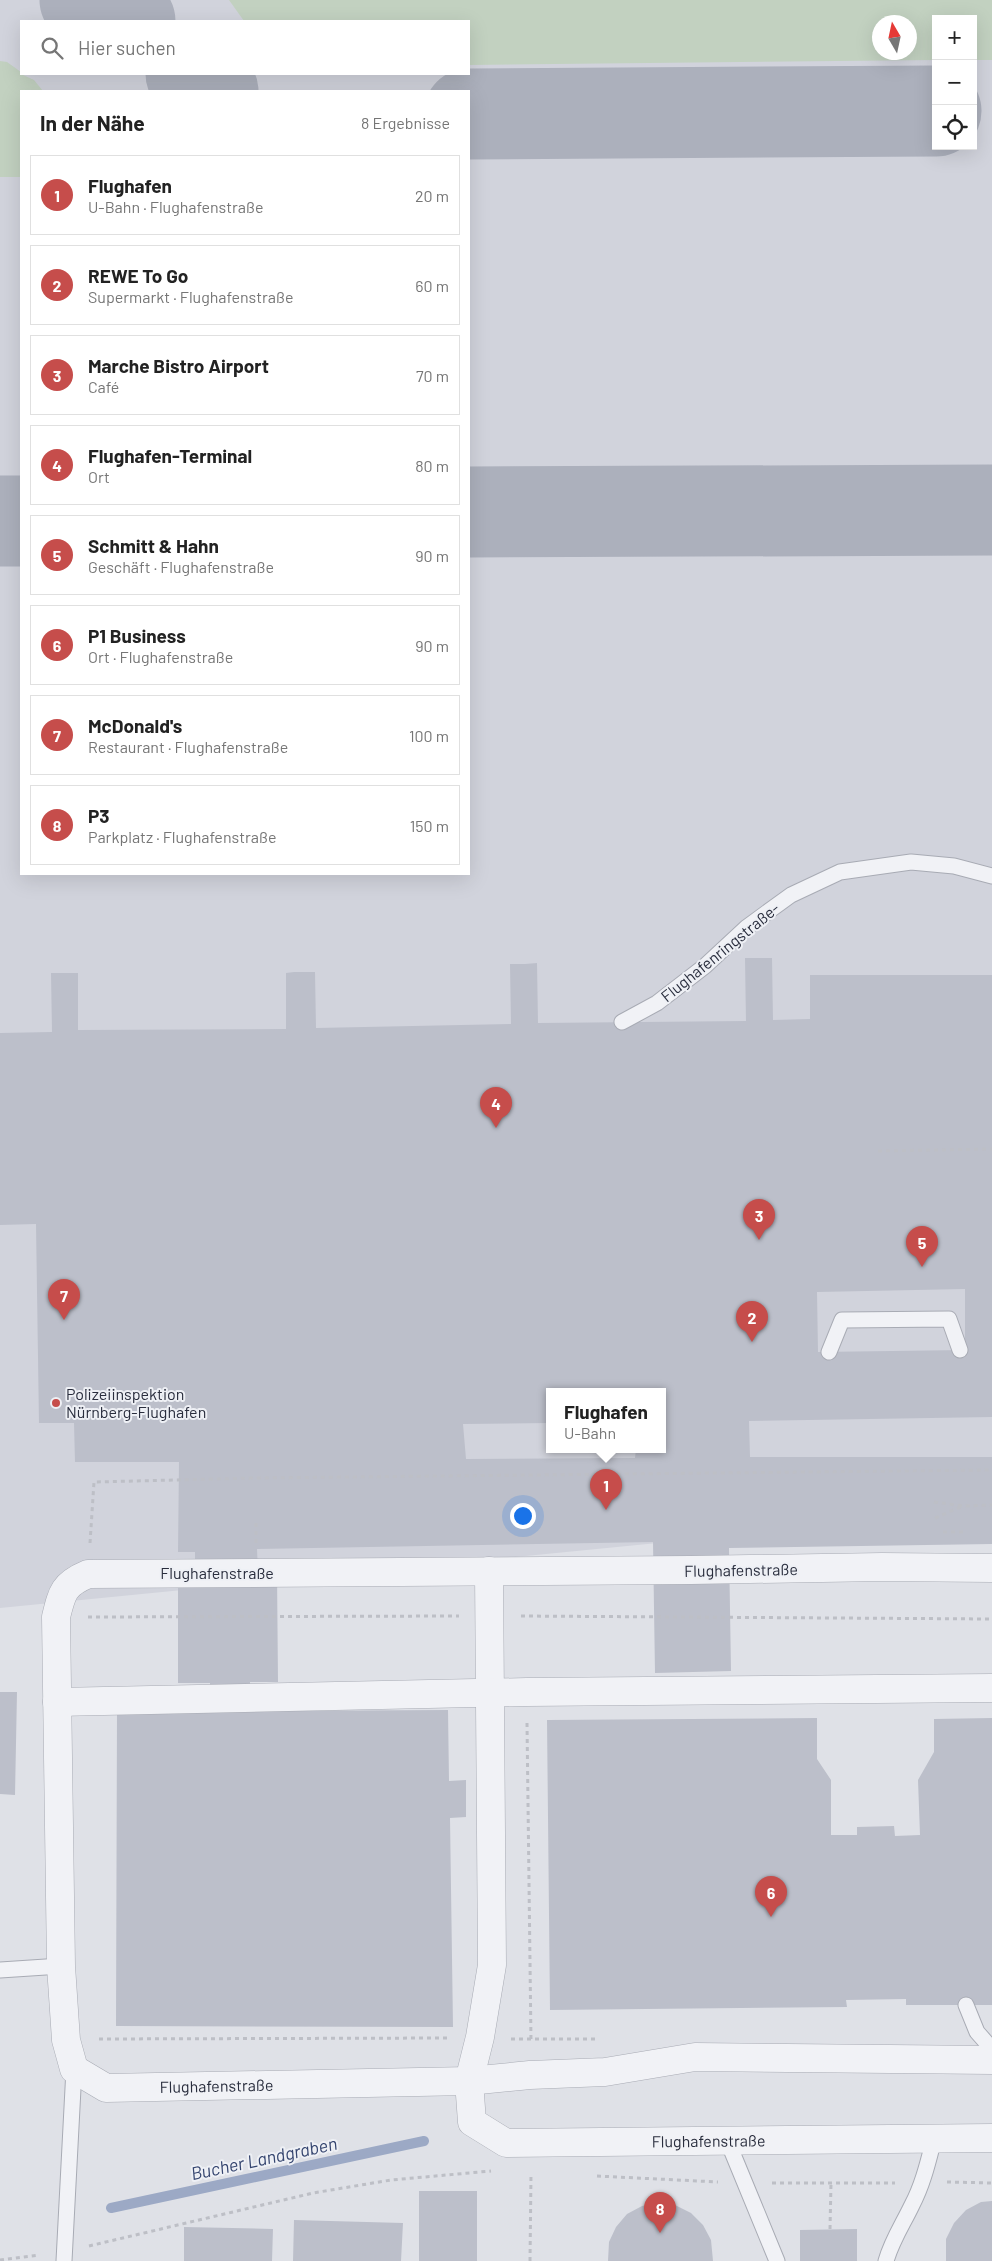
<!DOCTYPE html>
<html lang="de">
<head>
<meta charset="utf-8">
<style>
	:root { --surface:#fff; --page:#f2f2f2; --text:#222; --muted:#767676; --line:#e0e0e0; --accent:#c64d4b }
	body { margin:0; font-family:Barlow,sans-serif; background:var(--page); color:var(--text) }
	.controls { position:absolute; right:15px; top:15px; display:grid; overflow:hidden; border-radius:0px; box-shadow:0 5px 20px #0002 }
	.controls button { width:45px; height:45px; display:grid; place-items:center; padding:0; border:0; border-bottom:1px solid var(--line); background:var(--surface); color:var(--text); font:25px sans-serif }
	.compass { position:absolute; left:872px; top:15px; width:45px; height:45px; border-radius:50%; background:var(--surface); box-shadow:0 5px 20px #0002; rotate:351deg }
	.you { position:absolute; left:522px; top:1515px; width:18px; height:18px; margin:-12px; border:4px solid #fff; border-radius:50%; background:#1a73e8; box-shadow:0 0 0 8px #1a73e833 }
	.badge { display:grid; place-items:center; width:32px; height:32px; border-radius:50%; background:var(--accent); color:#fff; font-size:16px; font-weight:700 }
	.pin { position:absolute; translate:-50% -41px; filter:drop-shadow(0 1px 2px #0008) }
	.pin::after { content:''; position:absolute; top:26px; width:18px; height:15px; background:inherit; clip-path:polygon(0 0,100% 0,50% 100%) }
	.popup { position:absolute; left:546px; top:1388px; width:120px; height:65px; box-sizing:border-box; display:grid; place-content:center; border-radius:0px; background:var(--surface); filter:drop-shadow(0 1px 4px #0005); font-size:16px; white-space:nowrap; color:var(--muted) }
	.popup b { font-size:19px; color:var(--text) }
	.popup::after { content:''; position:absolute; left:50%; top:100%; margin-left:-10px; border:10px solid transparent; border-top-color:var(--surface) }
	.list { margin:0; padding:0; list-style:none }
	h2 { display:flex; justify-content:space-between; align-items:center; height:65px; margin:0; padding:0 20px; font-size:21px }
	h2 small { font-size:16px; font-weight:400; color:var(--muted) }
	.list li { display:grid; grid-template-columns:32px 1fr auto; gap:15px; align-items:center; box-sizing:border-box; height:80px; margin:0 10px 10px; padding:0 10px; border:1px solid var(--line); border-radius:0px }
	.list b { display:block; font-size:19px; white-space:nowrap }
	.list p { margin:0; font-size:16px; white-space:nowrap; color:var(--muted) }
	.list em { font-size:16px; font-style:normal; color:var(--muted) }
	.icon { flex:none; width:28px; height:28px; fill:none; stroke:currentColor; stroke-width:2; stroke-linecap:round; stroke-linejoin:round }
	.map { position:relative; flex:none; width:992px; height:2261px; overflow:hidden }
	.search { position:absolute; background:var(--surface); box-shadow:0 5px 20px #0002; left:20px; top:20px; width:450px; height:55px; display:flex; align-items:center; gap:12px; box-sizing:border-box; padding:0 18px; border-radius:0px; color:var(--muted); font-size:19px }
	.panel { position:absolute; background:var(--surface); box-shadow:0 5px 20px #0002; left:20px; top:90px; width:450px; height:785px; border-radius:0px }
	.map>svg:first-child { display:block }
</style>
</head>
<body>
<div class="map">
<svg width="992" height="2261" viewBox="0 0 992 2261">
	<rect width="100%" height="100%" fill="#dfe1e7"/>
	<path fill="#d1d3dc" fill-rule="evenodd" d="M0,0H992V1510L0,1608ZM936,19H973V146H936ZM21,21H469V74H21ZM880,22H910V52H880ZM21,91H469V874H21ZM550,1391H662V1449H550Z"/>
	<path fill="#c2d1c0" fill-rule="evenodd" d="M229,0H992V60H973V19H936V60L469,65V21H244ZM880,22H910V52H880Z
		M0,61L7,62L21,72V74L34,80L43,91H21V177H0Z"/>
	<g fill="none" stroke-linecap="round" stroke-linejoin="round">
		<path stroke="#9ca9c5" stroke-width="10" d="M111,2208L424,2141"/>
		<path stroke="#acb0bc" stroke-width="91" d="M85,0L103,5L130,21
			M191,74L204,88L213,91
			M469,114L936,111
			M469,512L992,510
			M0,521H21"/>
	</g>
	<path fill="#bcbfca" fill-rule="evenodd" d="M745,958H772L773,1020L810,1019V975H992V1417L749,1421L750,1457H992V1544L729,1548L731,1671L655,1673L653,1542L257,1549L258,1573H277L278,1682H250V1711L448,1710L449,1781L466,1780V1817L450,1818L453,2027L116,2026L117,1712L210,1711V1683H178V1574H195V1552H178L179,1462H75L74,1423H39L36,1224L0,1225V1033L52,1032L51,973H78V1030L286,1029V973L294,972H315L316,1028L511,1024L510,964H525L537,963L538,1023L746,1021ZM965,1289V1350L818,1352L817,1292ZM550,1391H662V1449H636L635,1458L466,1459L463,1424L550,1423Z
		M0,1692H17L15,1795L0,1794Z
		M817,1718V1759L831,1780V1835H857V1827L894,1826L895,1836L920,1835L918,1780L934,1752V1719L992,1718V2005H906V1999L846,2000L847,2007L550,2010L547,1720Z
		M419,2191H477V2261H419Z
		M992,2201V2261H946V2239L954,2223L966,2210L981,2202Z
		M658,2203L675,2205L691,2213L703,2225L711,2240L713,2261H608L609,2242L616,2227L627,2214L642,2206Z
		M294,2220L403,2223L401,2261H293Z
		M184,2227L273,2229L272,2261H184Z
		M857,2229V2261H800V2230Z"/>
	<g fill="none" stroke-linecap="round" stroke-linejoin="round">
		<g stroke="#a8abb4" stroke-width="17">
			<path id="lane" d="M622,1022L657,1003L705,966L747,927L791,895L840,872L911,862L954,866L992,876
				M829,1352L842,1320L949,1319L960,1350
				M0,1970L61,1966
				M966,2005L977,2032L992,2049
				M728,2142L777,2261
				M64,2261L74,2069
				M886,2261C892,2240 903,2224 912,2205C923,2184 928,2162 934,2139"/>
		</g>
		<g stroke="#a8abb4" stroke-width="29">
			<g id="street">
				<path id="s1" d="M992,1568L882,1567L691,1570L88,1574C64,1584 62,1592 56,1617L61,1966L66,2040L74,2069L106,2088L469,2081L530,2075L605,2072L695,2057L992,2060"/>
				<path id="s2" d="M489,1571L492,1965L480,2037L469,2081L472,2122L506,2143L992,2138"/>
				<path d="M57,1702L527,1692L992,1688"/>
			</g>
		</g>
		<path stroke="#bdbfc6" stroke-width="3" stroke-dasharray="4 4" stroke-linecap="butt" d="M878,1151L992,1149
			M934,1502L964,1506L992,1505
			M935,1518L963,1506
			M943,1532H964
			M90,1543L94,1482L255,1478L992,1470
			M256,1543V1519
			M521,1616L992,1619
			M88,1617L459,1616
			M527,1723L531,2042
			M99,2039L448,2038
			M511,2039H595
			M597,2176L718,2182
			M947,2182L992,2183
			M772,2183H895
			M830,2229L831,2183
			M89,2246L313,2193L391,2180L491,2171
			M0,2260L39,2255
			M530,2261L531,2173"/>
		<use href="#lane" stroke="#f1f2f6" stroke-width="15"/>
		<use href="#street" stroke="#f1f2f6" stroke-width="28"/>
	</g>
	<circle fill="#c64d4b" stroke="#eef0f5" stroke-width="2" cx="56" cy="1403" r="5"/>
	<g text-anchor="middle" stroke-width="4" stroke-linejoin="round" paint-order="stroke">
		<g font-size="16" fill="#292d3d" stroke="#eef0f5">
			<text transform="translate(720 952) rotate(-39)" y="6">Flughafenringstraße-</text>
			<text transform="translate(741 1570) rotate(-1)" y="6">Flughafenstraße</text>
			<text x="217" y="1579">Flughafenstraße</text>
			<text dy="6" stroke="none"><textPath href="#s1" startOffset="1562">Flughafenstraße</textPath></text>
			<text dy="6" stroke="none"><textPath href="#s2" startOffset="796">Flughafenstraße</textPath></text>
		</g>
		<g font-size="16" fill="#292d3d" stroke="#eef0f5" text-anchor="start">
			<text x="66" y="1400">Polizeiinspektion<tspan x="66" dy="18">Nürnberg-Flughafen</tspan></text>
		</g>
		<g font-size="18" font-style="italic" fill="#35456f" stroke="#eef0f5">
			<text transform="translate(264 2159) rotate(-12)" y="6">Bucher Landgraben</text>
		</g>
	</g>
</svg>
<div class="controls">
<button>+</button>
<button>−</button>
<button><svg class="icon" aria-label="locate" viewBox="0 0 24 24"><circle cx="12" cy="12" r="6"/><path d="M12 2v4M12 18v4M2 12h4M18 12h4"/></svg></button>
</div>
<svg class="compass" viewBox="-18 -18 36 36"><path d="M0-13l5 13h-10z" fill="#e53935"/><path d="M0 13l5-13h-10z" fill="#767676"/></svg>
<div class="you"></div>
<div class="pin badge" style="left:606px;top:1510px">1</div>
<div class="popup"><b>Flughafen</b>U-Bahn</div>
<div class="pin badge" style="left:752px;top:1342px">2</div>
<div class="pin badge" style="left:759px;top:1240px">3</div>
<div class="pin badge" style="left:496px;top:1128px">4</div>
<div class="pin badge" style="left:922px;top:1267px">5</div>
<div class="pin badge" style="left:771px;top:1917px">6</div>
<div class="pin badge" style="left:64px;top:1320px">7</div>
<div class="pin badge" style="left:660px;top:2233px">8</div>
<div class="search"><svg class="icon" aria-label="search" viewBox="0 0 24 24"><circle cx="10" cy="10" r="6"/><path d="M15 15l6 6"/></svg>Hier suchen</div>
<section class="panel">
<h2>In der Nähe<small>8 Ergebnisse</small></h2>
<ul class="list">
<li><span class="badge">1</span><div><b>Flughafen</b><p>U-Bahn · Flughafenstraße</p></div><em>20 m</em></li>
<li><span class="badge">2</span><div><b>REWE To Go</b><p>Supermarkt · Flughafenstraße</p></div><em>60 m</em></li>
<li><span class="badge">3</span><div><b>Marche Bistro Airport</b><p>Café</p></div><em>70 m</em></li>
<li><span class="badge">4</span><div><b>Flughafen-Terminal</b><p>Ort</p></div><em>80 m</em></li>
<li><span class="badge">5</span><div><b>Schmitt &amp; Hahn</b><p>Geschäft · Flughafenstraße</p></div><em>90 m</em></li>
<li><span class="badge">6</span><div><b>P1 Business</b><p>Ort · Flughafenstraße</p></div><em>90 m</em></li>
<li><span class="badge">7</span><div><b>McDonald's</b><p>Restaurant · Flughafenstraße</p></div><em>100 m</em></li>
<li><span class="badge">8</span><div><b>P3</b><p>Parkplatz · Flughafenstraße</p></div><em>150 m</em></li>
</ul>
</section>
</div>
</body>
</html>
